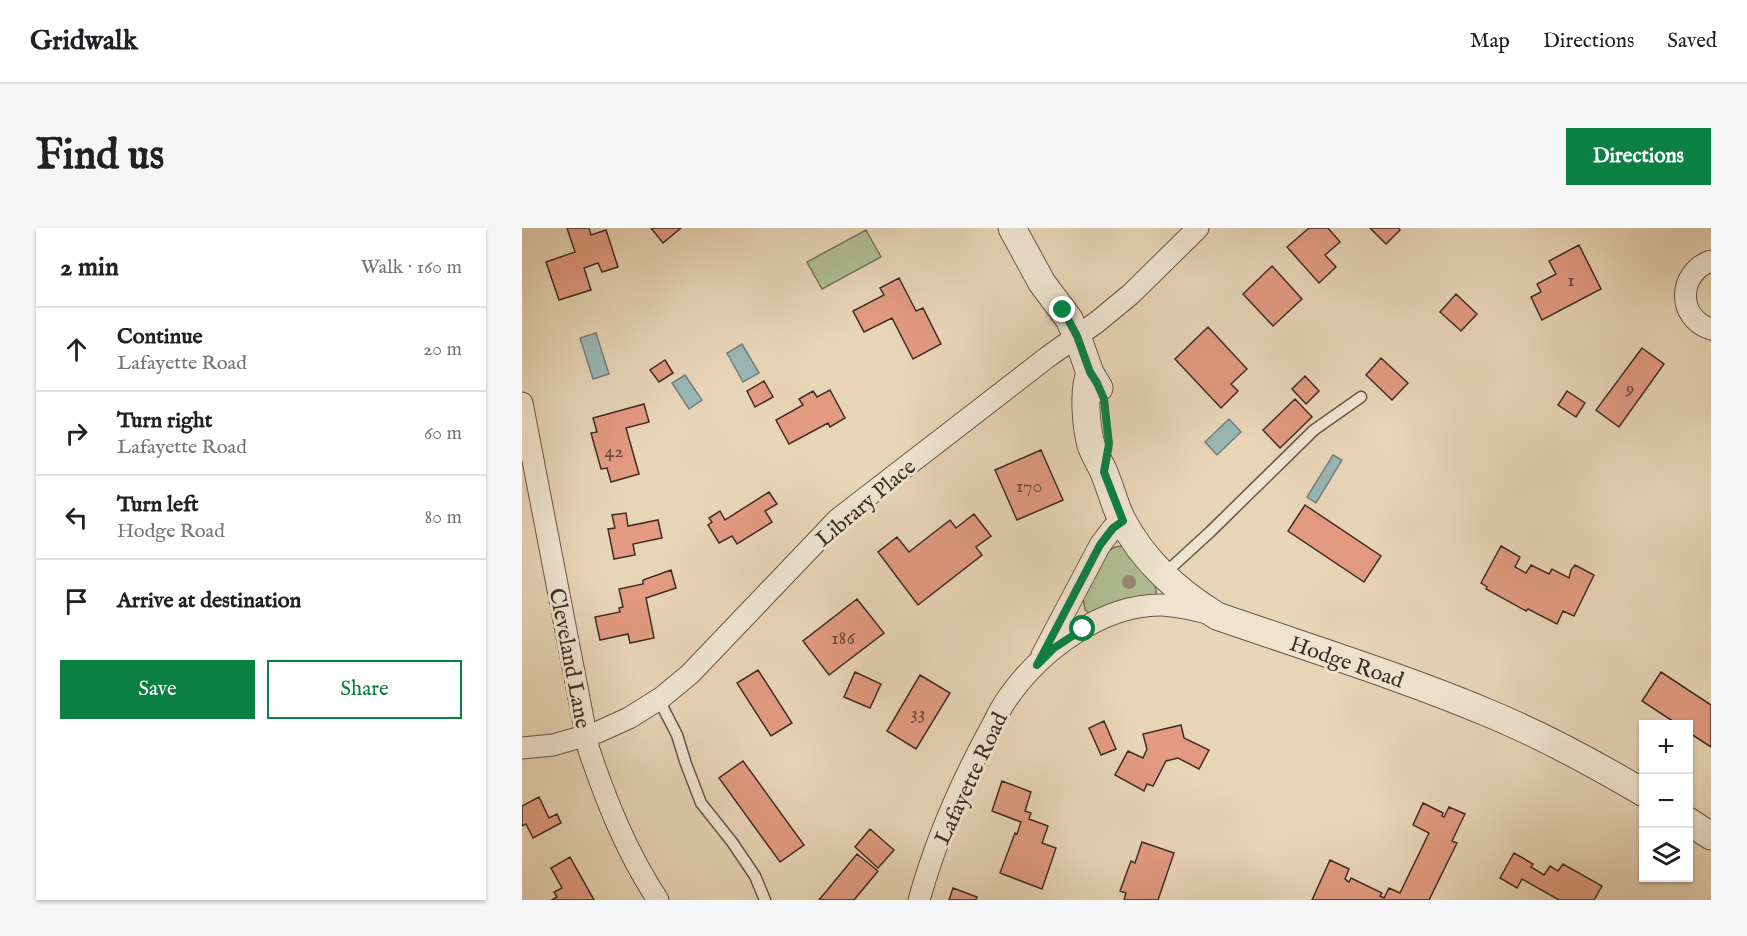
<!DOCTYPE html>
<html lang="en">
<head>
<meta charset="utf-8">
<style>
	:root { --surface:#fff; --page:#f6f6f6; --text:#202124; --muted:#757577; --line:#e0e0e0; --accent:#0b8043 }
	body { margin:0; font-family:"IM FELL English",serif; background:var(--page); color:var(--text) }
	.controls { position:absolute; right:18px; bottom:18px; display:grid; overflow:hidden; border-radius:0px; box-shadow:0 2px 4px #0004 }
	.controls button { width:54px; height:54px; display:grid; place-items:center; padding:0; border:0; border-bottom:2px solid var(--line); background:var(--surface); color:var(--text); font:30px sans-serif }
	.stop { position:absolute; width:18px; height:18px; margin:-14px; border:4px solid #0b8043; border-radius:50%; background:#fff }
	.stop.end { background:#0b8043; border-color:#fff; box-shadow:0 2px 6px #0008 }
	.list { margin:0; padding:0; list-style:none }
	h2 { display:flex; justify-content:space-between; align-items:center; height:78px; margin:0; padding:0 24px; font-size:26px }
	h2 small { font-size:20px; font-weight:400; color:var(--muted) }
	.list li { display:grid; grid-template-columns:39px 1fr auto; gap:18px; align-items:center; box-sizing:border-box; height:84px; padding:0 24px; border-top:2px solid var(--line) }
	.list b { display:block; font-size:22px; white-space:nowrap }
	.list p { margin:0; font-size:20px; white-space:nowrap; color:var(--muted) }
	.list em { font-size:20px; font-style:normal; color:var(--muted) }
	.actions { display:flex; gap:12px; padding:18px 24px }
	.actions a { flex:1; padding:14px 0; border:2px solid var(--accent); border-radius:0px; text-align:center; font-size:21px; color:var(--accent) }
	.actions .main { background:var(--accent); color:#fff }
	.icon { flex:none; width:33px; height:33px; fill:none; stroke:currentColor; stroke-width:2; stroke-linecap:round; stroke-linejoin:round }
	.map { position:relative; flex:none; width:1189px; height:672px; overflow:hidden; border-radius:0px }
	header { display:flex; align-items:center; gap:36px; box-sizing:border-box; height:84px; padding:0 30px; background:var(--surface); border-bottom:2px solid var(--line) }
	header strong { font-size:28px }
	nav { display:flex; gap:33px; margin-inline-start:auto; font-size:21px }
	.intro { display:flex; align-items:center; justify-content:space-between; box-sizing:border-box; height:144px; padding:0 36px }
	h1 { margin:0; font-size:42px }
	.button { padding:15px 27px; border-radius:0px; background:var(--accent); color:#fff; font-size:21px; font-weight:700 }
	main { display:flex; gap:36px; padding:0 36px }
	aside { flex:1; background:var(--surface); border-radius:0px; box-shadow:0 2px 4px #0004 }
	.map>svg:first-child { display:block }
</style>
</head>
<body>
<header>
<strong>Gridwalk</strong>
<nav><a>Map</a><a>Directions</a><a>Saved</a></nav>
</header>
<div class="intro"><h1>Find us</h1><a class="button">Directions</a></div>
<main>
<aside>
<h2>2 min<small>Walk · 160 m</small></h2>
<ul class="list">
<li><svg class="icon" aria-label="ahead" viewBox="0 0 24 24"><path d="M12 20V5M6 11l6-6 6 6"/></svg><div><b>Continue</b><p>Lafayette Road</p></div><em>20 m</em></li>
<li><svg class="icon" aria-label="right" viewBox="0 0 24 24"><path d="M7 20v-9h11M14 6l5 5-5 5"/></svg><div><b>Turn right</b><p>Lafayette Road</p></div><em>60 m</em></li>
<li><svg class="icon" aria-label="left" viewBox="0 0 24 24"><path d="M17 20v-9H6M10 6l-5 5 5 5"/></svg><div><b>Turn left</b><p>Hodge Road</p></div><em>80 m</em></li>
<li><svg class="icon" aria-label="arrive" viewBox="0 0 24 24"><path d="M6 21V4h12l-3 4 3 4H6"/></svg><div><b>Arrive at destination</b></div></li>
</ul>
<div class="actions"><a class="main">Save</a><a>Share</a></div>
</aside>
<div class="map">
<svg width="1189" height="672" viewBox="0 0 1189 672">
	<rect width="100%" height="100%" fill="#e8d5b6"/>
	<filter id="stains"><feTurbulence type="fractalNoise" baseFrequency=".00333" numOctaves="4"/><feColorMatrix values="0 0 0 0 .2 0 0 0 0 .09 0 0 0 0 .02 0 0 0 .5 -.17"/></filter>
	<radialGradient id="worn" r=".72"><stop offset=".6" stop-color="#630" stop-opacity="0"/><stop offset="1" stop-color="#630" stop-opacity=".3"/></radialGradient>
	<path fill="#b0be92" stroke="#77755c" stroke-width="1.5" d="M344,2L359,29L300,61L285,34Z
		M600,318L604,321L634,359V367L632,371L567,385L563,382L561,369L586,323L593,319Z"/>
	<path fill="#99b7b6" stroke="#757f7c" stroke-width="1.5" d="M74,105L87,146L71,151L58,110Z
		M220,116L237,145L221,154L205,125Z
		M163,147L180,172L167,181L150,155Z
		M707,191L719,204L695,227L683,214Z
		M811,227L820,232L794,275L785,269Z"/>
	<path fill="#e29a80" stroke="#3e2c25" stroke-width="1.5" d="M45,0H67L69,7L84,2L96,39L80,44L76,35L62,40L69,62L37,72L24,34L53,24Z
		M129,0H159L141,15Z
		M787,0H806L818,14L803,27L814,39L797,55L765,19Z
		M848,0H876L878,2L864,16Z
		M1057,17L1079,61L1020,92L1009,69L1019,64L1015,56L1034,46L1027,33Z
		M750,38L780,71L751,98L721,66Z
		M377,50L394,83L401,80L419,116L391,131L370,90L342,104L331,83L362,67L358,60Z
		M934,66L955,86L939,103L918,84Z
		M686,99L725,141L709,156L716,163L699,180L653,131Z
		M1120,120L1142,136L1097,199L1074,182Z
		M859,130L886,155L870,172L844,147Z
		M143,132L151,145L137,154L128,142Z
		M783,148L797,163L784,176L770,161Z
		M242,153L251,169L233,179L225,163Z
		M308,162L323,190L308,199L306,195L267,216L254,192L281,177L277,171L291,163L295,169Z
		M1045,163L1063,175L1054,189L1036,177Z
		M773,171L790,189L758,220L741,202Z
		M122,176L127,194L104,200L117,246L89,254L85,240L79,241L69,205L75,204L71,190Z
		M519,222L541,272L495,292L473,242Z
		M247,264L255,276L243,283L250,294L215,316L210,308L197,315L186,297L190,294L187,290L198,283L203,292Z
		M783,277L859,328L842,354L766,303Z
		M104,285L106,298L136,292L140,310L111,316L113,327L92,331L86,301L93,300L90,287Z
		M452,286L469,308L454,319L460,327L396,377L356,324L375,309L387,324L428,292L434,300Z
		M979,318L998,329L993,339L1004,345L1009,337L1027,346L1030,341L1047,350L1049,342L1053,337L1072,347L1052,388L1041,383L1035,396L1006,381L1004,383L964,361L965,359L959,355Z
		M149,342L154,360L124,370L132,410L108,415L106,406L78,412L73,389L98,384L97,380L101,379L97,361L121,356V352Z
		M335,371L362,405L307,447L281,413Z
		M236,442L270,495L249,508L215,455Z
		M333,444L359,456L348,480L322,469Z
		M1139,444L1189,477V519L1166,504V496H1155L1120,473Z
		M398,447L428,465L394,521L365,503Z
		M582,493L594,521L579,527L567,500Z
		M659,497L662,510L687,522L677,541L656,530L644,533L631,558L625,556L622,563L593,547L606,523L621,530L625,521L621,506Z
		M221,533L282,617L258,634L197,550Z
		M480,553L509,564L503,583L509,585L507,591L526,598L520,615L534,620L520,661L478,645L493,605L495,606L499,594L470,583Z
		M17,569L27,590L35,586L39,595L11,610L4,596L0,598V578Z
		M901,575L921,585L920,588L922,589L927,579L943,586L930,613L935,615L907,672H790L808,632L827,641L823,651L827,654L829,650L860,665L858,668L862,670L867,660L878,665L907,605L891,597Z
		M348,601L372,622L356,640L333,619Z
		M620,614L652,625L636,672H602L604,665L598,663L609,633L613,635Z
		M992,625L1011,636L1009,639L1022,647L1028,638L1036,643L1041,636L1080,658L1072,672H1037L1000,651L995,660L978,650Z
		M335,626L356,643L332,672H297Z
		M48,629L72,672H30L35,669L32,664L40,660L29,640Z
		M431,660L455,669L454,672H427Z"/>
	<g fill="none" stroke-linecap="round" stroke-linejoin="round">
		<g stroke="#685649" stroke-width="13">
			<path id="service" d="M641,347L688,304L792,202L839,169
				M137,472L155,507L164,536L179,575L210,614L233,648L243,672"/>
		</g>
		<g stroke="#685649" stroke-width="23">
			<path id="minor" d="M1189,33C1156,44 1154,90 1189,101
				M0,175L67,522C85,575 105,625 136,672
				M520,427L578,317L591,300L601,293
				M0,520L31,517L76,504L107,490L139,470L168,446L316,291L527,128L575,94L609,66L676,0
				M397,672C413,615 437,559 465,507C472,495 477,482 485,471C518,423 580,376 640,377C656,378 670,381 685,385"/>
		</g>
		<g stroke="#685649" stroke-width="29">
			<path id="tertiary" d="M490,0L520,55L547,91L555,108L568,145L577,160
				M568,145C561,163 564,198 569,217C572,226 577,234 581,242C588,258 592,275 599,290C621,333 655,363 695,388C787,420 881,449 971,487C1023,509 1073,536 1122,565
				M1166,593L1189,608"/>
		</g>
		<use href="#service" stroke="#f0e4d0" stroke-width="10"/>
		<use href="#minor" stroke="#f0e4d0" stroke-width="21"/>
		<use href="#tertiary" stroke="#f0e4d0" stroke-width="27"/>
	</g>
	<circle fill="#978872" cx="607" cy="354" r="7"/>
	<g fill="none" stroke-linecap="round" stroke-linejoin="round">
		<path stroke="#0b8043" stroke-width="8" d="M541,82L555,108L568,144L575,155L582,171L587,216L582,244L601,293L591,300L578,317L515,437L532,420L561,401"/>
	</g>
	<g text-anchor="middle" stroke-width="6" stroke-linejoin="round" paint-order="stroke">
		<g font-size="20" fill="#67483c">
			<text x="1049" y="58">1</text>
			<text x="1108" y="166">9</text>
			<text x="92" y="229">42</text>
			<text x="507" y="264">170</text>
			<text x="321" y="416">186</text>
			<text x="396" y="491">33</text>
		</g>
		<g font-size="22" fill="#3e2c25" stroke="#f0e4d0">
			<text transform="translate(343 274) rotate(-40)" y="8">Library Place</text>
			<text transform="translate(49 430) rotate(79)" y="8">Cleveland Lane</text>
			<text transform="translate(825 433) rotate(19)" y="8">Hodge Road</text>
			<text transform="translate(448 550) rotate(-65)" y="8">Lafayette Road</text>
		</g>
	</g>
	<rect width="100%" height="100%" filter="url(#stains)"/>
	<rect width="100%" height="100%" fill="url(#worn)"/>
</svg>
<div class="controls">
<button>+</button>
<button>−</button>
<button><svg class="icon" aria-label="layers" viewBox="0 0 24 24"><path d="M12 4l9 5-9 5-9-5zM3 14l9 5 9-5"/></svg></button>
</div>
<div class="stop" style="left:561px;top:401px"></div>
<div class="stop end" style="left:541px;top:82px"></div>
</div>
</main>
</body>
</html>
